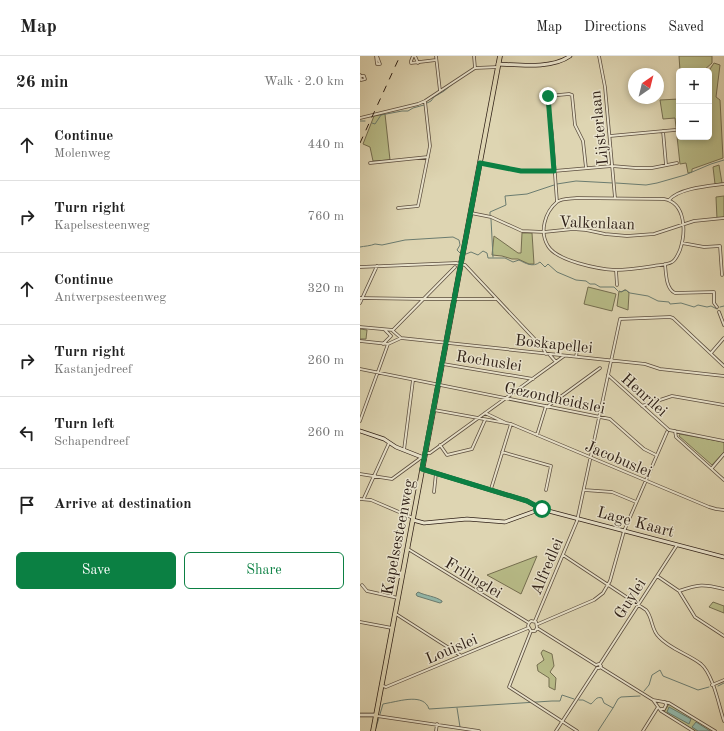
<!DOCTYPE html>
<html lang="en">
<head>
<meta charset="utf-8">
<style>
	:root { --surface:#fff; --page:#f6f6f6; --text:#222; --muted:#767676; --line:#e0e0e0; --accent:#0b8043 }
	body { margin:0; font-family:"Old Standard TT",serif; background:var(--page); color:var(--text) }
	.controls { position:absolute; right:12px; top:12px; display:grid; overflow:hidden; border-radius:6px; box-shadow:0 2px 6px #0003 }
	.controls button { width:36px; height:36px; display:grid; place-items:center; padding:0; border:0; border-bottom:1px solid var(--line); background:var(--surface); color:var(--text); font:20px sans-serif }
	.compass { position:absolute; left:268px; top:12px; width:36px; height:36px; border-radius:50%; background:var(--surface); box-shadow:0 2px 6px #0003; rotate:35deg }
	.stop { position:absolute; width:12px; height:12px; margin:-9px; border:3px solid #0b8043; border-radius:50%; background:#fff }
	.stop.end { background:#0b8043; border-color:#fff; box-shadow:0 1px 4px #0008 }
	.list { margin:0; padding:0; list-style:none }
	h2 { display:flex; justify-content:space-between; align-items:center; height:52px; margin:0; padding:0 16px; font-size:17px }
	h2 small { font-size:13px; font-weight:400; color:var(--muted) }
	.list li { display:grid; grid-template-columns:26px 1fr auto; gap:12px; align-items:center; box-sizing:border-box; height:72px; padding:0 16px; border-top:1px solid var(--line) }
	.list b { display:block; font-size:15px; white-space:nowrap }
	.list p { margin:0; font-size:13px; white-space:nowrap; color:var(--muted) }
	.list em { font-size:13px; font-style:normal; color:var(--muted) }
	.actions { display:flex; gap:8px; padding:12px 16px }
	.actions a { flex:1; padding:9px 0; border:1px solid var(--accent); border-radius:6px; text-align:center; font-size:14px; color:var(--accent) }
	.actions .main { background:var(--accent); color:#fff }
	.icon { flex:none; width:22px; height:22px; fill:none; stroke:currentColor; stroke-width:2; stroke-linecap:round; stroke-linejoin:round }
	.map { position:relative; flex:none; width:364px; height:675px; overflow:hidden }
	header { display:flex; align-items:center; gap:24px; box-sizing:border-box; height:56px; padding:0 20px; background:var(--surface); border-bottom:1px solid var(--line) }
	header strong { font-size:19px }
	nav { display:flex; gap:22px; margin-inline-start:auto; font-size:14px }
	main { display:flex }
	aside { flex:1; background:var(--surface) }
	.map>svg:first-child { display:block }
</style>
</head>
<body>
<header>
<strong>Map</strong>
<nav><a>Map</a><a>Directions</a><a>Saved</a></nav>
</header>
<main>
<aside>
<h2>26 min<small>Walk · 2.0 km</small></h2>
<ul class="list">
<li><svg class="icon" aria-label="ahead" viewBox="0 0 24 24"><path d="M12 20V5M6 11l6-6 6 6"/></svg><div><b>Continue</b><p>Molenweg</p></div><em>440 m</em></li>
<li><svg class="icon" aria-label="right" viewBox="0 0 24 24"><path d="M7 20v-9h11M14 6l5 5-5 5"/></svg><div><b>Turn right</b><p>Kapelsesteenweg</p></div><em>760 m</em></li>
<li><svg class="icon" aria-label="ahead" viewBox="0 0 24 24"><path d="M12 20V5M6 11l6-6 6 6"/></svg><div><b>Continue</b><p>Antwerpsesteenweg</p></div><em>320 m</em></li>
<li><svg class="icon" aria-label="right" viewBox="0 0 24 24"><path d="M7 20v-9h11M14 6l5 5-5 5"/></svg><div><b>Turn right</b><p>Kastanjedreef</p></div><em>260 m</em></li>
<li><svg class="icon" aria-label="left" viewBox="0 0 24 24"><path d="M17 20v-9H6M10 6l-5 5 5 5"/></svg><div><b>Turn left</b><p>Schapendreef</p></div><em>260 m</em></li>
<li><svg class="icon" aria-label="arrive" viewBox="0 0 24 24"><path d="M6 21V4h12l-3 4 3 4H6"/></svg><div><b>Arrive at destination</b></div></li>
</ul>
<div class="actions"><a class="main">Save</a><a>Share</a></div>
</aside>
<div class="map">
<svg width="364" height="675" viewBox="0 0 364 675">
	<rect width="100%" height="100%" fill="#ded5b2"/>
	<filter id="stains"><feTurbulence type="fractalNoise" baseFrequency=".005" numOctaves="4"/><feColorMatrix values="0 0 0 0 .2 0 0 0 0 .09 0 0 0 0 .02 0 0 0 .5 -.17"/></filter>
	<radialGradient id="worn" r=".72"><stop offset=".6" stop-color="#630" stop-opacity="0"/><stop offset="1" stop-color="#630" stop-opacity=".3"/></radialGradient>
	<path fill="#b8bc88" stroke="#746e50" d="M319,0H352V7L343,15L332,14L320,15Z
		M354,7L360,9L356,41L360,44L363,102L332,113V116L328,117L326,107L320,108L315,62L303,63L300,44L319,43V81H349V40L350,36C347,28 351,21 350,13Z
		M25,58L30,104L13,105L10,91L3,88L14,60Z
		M359,109L362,127L355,128L353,111Z
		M364,140V162L357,163L356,141Z
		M162,177H172L174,208H169L158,203H152L142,200L132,199L134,180L158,197H161Z
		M228,231L256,238L252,255L224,248Z
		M264,234H266L269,237L268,254L257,250L259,235L262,236Z
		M0,273L7,274L6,283H0Z
		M320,378L364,386V396L352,409L319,380Z
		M177,500L161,538L127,519Z
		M353,546L364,550V557L349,551Z
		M183,594L192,598L194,610L190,616L196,622L195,634L189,631V622L178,615L177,609L184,604L181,597Z
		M309,648H310L353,675H335L304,656Z"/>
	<path fill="#93b9ab" stroke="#6b7c70" d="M58,536C66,540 75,540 82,545V546L80,547L57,540L56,538Z
		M309,651L331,663L329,668L307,656Z
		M336,666L350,675H338L332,671Z"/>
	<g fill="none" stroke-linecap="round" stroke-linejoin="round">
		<path stroke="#6b7c70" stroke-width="1" d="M67,47L71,45L74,41L84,35L95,26
			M0,65H5
			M12,67L15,68L21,59L42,55H48L53,52L64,49
			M256,127L286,129L297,127L325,119L351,108L364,104
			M197,128L216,125L253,127
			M130,159V156L146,149L145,140L167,138L194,129
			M131,163L133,201
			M0,191C5,190 10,190 15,188L22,189L45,184L93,181L99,184L100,189L97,194L100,197
			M106,198L111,196L118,199L123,195L127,197L128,202H145L153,206L159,204C165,207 173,212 180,206L185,211L188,208L197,216L216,224L226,225L230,228H235L240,231H254L258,235
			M260,236L266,234L270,237L288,240L298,245L309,246L310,248L321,247L334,251L338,249L347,251L351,250L357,253
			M360,251L364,250
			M358,630L364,627
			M284,635L289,629L292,619L300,614L303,620L338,634L349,631
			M219,644H223L231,648C235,645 236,640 242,642L244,647L253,652L258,643L261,641L280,640
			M97,652L100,671
			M15,675L23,648L28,647C40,645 64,637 69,653L192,645H200L202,639L214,643
			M238,675L253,652"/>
		<g stroke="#5b4d3e" stroke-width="3.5">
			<path id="street" d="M16,0L17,8H20L17,0
				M54,0H53L51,5V7L76,4
				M55,0L58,7
				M76,0L80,35
				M114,0L115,12
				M239,0L245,31L255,142
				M0,19L1,24L5,23L4,20H0
				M0,62L58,48L65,45L115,12L138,11
				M303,75L306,109
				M250,80L315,74
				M10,107L68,101
				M121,107L161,115H194L252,110L276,112H292L317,107
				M217,142L304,143C326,147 326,176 320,194C318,198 316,204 312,206C307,209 300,209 294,210C281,212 268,214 255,214C238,213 197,205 188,190C179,176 185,156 197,146C202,142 211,143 217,142Z
				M309,144C319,132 349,130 364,128
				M197,146L192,78L189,57L188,40L209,38L212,39L215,69L223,85L226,112
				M38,152L58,150L70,90L65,45
				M111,157L131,161L162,175L184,176L213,173L226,174L245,178L267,180L294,178L334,165L364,162
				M322,187L344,191L360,190L362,219
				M305,208C306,218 306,233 315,237L354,236V247L357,251
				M0,211L96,207L105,209L183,292L186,298
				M256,214L257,229
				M0,242L63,243H137
				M0,247L17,210
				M359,256L364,269
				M0,271L33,274
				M33,274L95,211
				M33,275L41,282
				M0,285L28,288
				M23,288L31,280L25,274
				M28,288L41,282L285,308L300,313L364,320
				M211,288L217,295L216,301
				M351,297L364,282
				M189,298L196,306
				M83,308L173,323
				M0,313L250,363L284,393L296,399
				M248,319L309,374L364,385
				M188,350L240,312
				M282,350L312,340L364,349
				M74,354L151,368L349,451L356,453L364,454
				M125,357L146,367
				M0,365L28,288
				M315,375L316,381L364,424
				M177,379L186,350
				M80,389L87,399L112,393L125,364
				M44,394L53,324
				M142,396L191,410L186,434
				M66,397H70L204,300
				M352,412L364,398
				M0,418L32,423L62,401
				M131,433L151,368
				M224,434L252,436L276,446
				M74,436L76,417
				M4,442L29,387
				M0,443L11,444L53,462
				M48,493L169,567
				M203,499L286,554C293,562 291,574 299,581C310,593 328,598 341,608C353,618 359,650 364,665
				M297,520L319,535L335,561L364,580
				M2,529L7,535L38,542
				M319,535C339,528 343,528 364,533
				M36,558L100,599
				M175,565L217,465L260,263L310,261L313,262L364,310
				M0,566L32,572
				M178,568L234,544L243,537L250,525L264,475L307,376
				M177,572L236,609L239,608L241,610L239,612H237L196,675
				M171,575L149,631L217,675
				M171,575L168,570L169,567L171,565L176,566L177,572
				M171,575H175L177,572
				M240,608L317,489
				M240,611L293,644L309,647L355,675
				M352,629L364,624
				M23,630L26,631L168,572
				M293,644L301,655L333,675
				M301,653H304L306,649L305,646
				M17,660L119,675
				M76,675L77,668
				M283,675L298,651"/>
		</g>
		<g stroke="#2f2017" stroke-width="4.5">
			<path id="secondary" d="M138,8C160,9 192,13 210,0
				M0,375L24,383L36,391L64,402
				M62,413L167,445L181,453L364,501
				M53,464L64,467L107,463L145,466L181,453
				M0,659H16"/>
		</g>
		<g stroke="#2f2017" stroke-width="5.5">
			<path id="primary" d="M13,675L140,0"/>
		</g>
		<use href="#street" stroke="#eae4cd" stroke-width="2"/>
		<use href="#secondary" stroke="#eae4cd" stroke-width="3"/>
		<use href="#primary" stroke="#ded5b2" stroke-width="4"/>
		<path stroke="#2f2017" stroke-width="1" stroke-dasharray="7 7" stroke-linecap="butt" d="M0,87L40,0"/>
	</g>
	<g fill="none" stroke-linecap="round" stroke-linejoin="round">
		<path stroke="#0b8043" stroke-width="5" d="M182,453L167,445L62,413L120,107L161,115H194L188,40"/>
	</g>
	<g text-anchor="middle" stroke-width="3" stroke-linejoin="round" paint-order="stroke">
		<g font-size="16" fill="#2f2017" stroke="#eae4cd">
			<text transform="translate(238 72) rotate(-96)" y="6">Lijsterlaan</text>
			<text transform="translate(237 166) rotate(2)" y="6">Valkenlaan</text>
			<text transform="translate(194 287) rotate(6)" y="6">Boskapellei</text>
			<text transform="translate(129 304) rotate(9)" y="6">Rochuslei</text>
			<text transform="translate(285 338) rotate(42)" y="6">Henrilei</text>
			<text transform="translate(195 341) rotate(12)" y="6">Gezondheidslei</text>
			<text transform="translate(259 402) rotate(23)" y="6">Jacobuslei</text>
			<text transform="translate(276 465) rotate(15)" y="6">Lage Kaart</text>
			<text transform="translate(37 481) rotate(-79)" y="6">Kapelsesteenweg</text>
			<text transform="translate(186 510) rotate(-67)" y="6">Alfredlei</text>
			<text transform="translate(114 521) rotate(31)" y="6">Frilinglei</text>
			<text transform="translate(269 542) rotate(-57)" y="6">Guylei</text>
			<text transform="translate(91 592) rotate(-23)" y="6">Louislei</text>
		</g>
	</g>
	<rect width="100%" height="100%" filter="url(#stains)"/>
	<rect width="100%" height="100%" fill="url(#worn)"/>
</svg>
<div class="controls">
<button>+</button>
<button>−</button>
</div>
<svg class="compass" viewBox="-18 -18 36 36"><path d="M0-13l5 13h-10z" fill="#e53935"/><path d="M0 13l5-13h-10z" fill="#767676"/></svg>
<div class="stop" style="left:182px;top:453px"></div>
<div class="stop end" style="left:188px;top:40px"></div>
</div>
</main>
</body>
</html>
